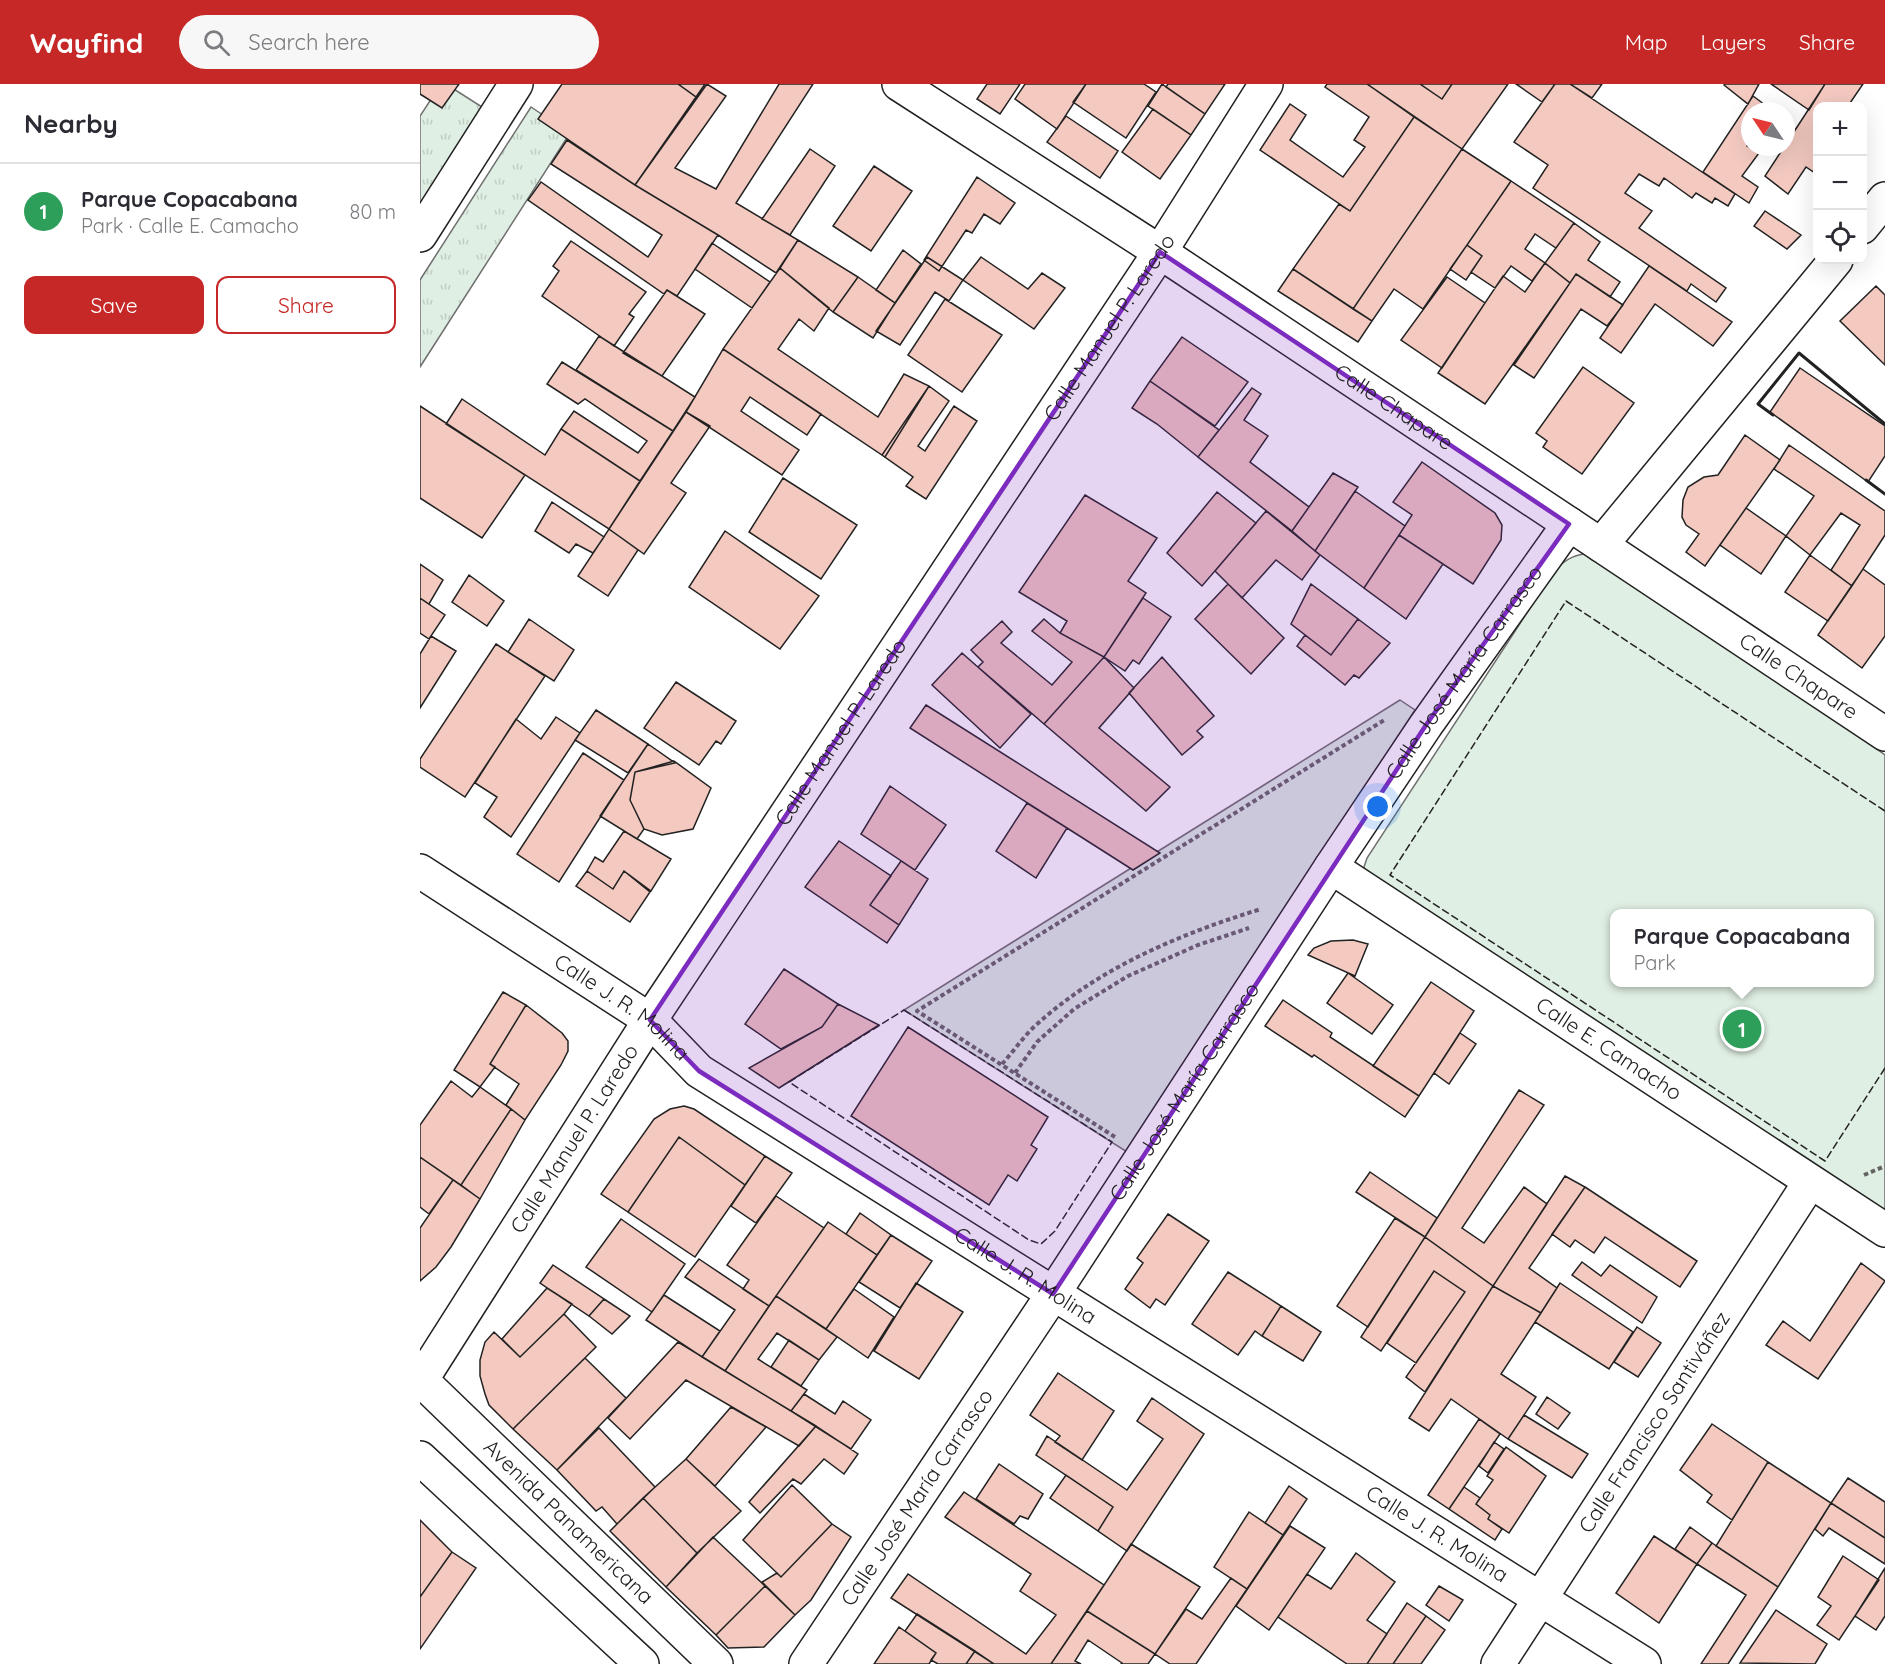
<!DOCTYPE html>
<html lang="en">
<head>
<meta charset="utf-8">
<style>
	:root { --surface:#fff; --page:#f7f7f7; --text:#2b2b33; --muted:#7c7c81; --line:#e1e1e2; --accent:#c62828 }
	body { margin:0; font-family:Quicksand,sans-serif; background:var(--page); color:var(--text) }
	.controls { position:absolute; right:18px; top:18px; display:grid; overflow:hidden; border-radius:12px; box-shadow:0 6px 24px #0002 }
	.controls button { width:54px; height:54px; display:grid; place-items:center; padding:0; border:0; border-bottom:2px solid var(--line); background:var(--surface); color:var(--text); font:30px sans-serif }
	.compass { position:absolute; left:1321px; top:18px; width:54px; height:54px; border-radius:50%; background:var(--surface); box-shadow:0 6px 24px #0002; rotate:305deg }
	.you { position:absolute; left:958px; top:723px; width:21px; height:21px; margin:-15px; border:4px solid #fff; border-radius:50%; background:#1a73e8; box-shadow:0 0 0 9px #1a73e833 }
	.badge { display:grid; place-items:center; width:39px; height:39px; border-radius:50%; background:var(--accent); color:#fff; font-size:20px; font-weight:700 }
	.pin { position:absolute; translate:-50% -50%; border:3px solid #fff; box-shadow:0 2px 6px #0006 }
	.popup { position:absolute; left:1190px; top:825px; width:264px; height:78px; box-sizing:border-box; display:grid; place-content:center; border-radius:12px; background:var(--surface); filter:drop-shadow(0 2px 4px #0005); font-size:20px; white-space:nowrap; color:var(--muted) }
	.popup b { font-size:22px; color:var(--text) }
	.popup::after { content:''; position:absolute; left:50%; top:100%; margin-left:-12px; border:12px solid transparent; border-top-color:var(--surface) }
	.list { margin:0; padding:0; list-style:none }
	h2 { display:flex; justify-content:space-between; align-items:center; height:78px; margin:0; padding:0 24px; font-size:26px }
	h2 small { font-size:20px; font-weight:400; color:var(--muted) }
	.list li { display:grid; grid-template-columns:39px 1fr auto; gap:18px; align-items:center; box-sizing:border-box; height:96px; padding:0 24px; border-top:2px solid var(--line) }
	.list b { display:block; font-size:22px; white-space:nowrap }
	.list p { margin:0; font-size:20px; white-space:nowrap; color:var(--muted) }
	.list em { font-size:20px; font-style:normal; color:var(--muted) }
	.actions { display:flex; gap:12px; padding:18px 24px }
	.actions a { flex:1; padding:14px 0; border:2px solid var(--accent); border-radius:12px; text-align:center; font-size:21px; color:var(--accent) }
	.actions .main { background:var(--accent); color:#fff }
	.icon { flex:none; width:33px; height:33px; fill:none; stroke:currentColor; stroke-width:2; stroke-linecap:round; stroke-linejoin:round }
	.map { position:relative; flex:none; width:1465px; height:1580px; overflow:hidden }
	header { display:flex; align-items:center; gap:36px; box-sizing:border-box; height:84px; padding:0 30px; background:var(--accent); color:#fff }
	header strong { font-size:28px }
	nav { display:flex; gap:33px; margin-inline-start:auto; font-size:21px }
	.search { width:420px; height:54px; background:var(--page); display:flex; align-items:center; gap:15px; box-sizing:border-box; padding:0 21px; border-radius:33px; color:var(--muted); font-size:22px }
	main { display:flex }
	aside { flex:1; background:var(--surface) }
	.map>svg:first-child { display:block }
</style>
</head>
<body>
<header>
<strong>Wayfind</strong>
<div class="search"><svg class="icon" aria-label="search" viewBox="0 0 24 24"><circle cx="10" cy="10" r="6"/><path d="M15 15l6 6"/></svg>Search here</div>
<nav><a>Map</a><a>Layers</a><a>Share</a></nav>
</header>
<main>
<aside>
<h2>Nearby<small></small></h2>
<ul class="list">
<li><span class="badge" style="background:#2e9e5b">1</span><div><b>Parque Copacabana</b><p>Park · Calle E. Camacho</p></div><em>80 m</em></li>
</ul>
<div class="actions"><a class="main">Save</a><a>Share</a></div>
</aside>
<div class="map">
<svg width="1465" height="1580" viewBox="0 0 1465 1580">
	<defs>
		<pattern id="grass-tufts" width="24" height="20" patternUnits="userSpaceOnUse" patternTransform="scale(1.5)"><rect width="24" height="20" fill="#e0efe3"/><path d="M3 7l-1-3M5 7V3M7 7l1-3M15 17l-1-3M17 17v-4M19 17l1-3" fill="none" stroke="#c0cdc2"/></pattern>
	</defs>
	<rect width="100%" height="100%" fill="#fff"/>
	<path fill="url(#grass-tufts)" stroke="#6f6f6f" stroke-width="1.5" d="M21,0H26L62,23L0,120V32Z
		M111,23L150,49L0,283V196Z"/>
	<path fill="#e0efe3" stroke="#6f6f6f" stroke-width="1.5" fill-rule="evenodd" d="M1172,469L1184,472L1465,671V1132L945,787L944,783L947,774L1135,486C1147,474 1156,470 1172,469ZM1194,830H1450V898H1194Z
		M980,616L995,626L707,1068L484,926Z"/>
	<path fill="#f3c9c0" stroke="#222" stroke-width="1.5" d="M0,0H39L22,24L0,10Z
		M142,0H258L276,13L215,101L118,35Z
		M258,0H285L276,13Z
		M287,0L306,12L255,84L296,105L359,0H393L316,119L378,156L356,189L298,151L215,101Z
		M567,0H600L580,30L557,15Z
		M605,0H666L637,45L595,15Z
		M666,0H724L736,8L706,54L653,18Z
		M742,0L785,30L771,51L728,22Z
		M748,0H805L785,30L746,3Z
		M907,0H947L994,33L930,127L840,66L870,20L886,31L870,56L923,93L945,63L934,56L949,33L905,3Z
		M947,0H1000L1022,15L1032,0H1088L1042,65Z
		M1000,0H1032L1022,15Z
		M1096,0H1135L1122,18Z
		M1135,0H1150L1315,110L1308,122L1295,114L1292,119L1276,109L1272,114L1244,94L1239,102L1219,90L1205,109L1232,127L1219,144L1306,204L1296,218L1271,200L1267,207L1113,104L1128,81L1094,58Z
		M1150,0H1182L1172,14Z
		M1305,0H1339L1328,20L1304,1Z
		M1351,0H1405L1389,26Z
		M1405,0H1443L1428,22H1398V91L1386,83L1368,110L1345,92L1364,63H1366V60Z
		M1333,12L1352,26L1330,27V58L1327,62L1339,69L1322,92L1338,103L1329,119L1283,88Z
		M733,25L771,51L740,95L702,68Z
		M646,32L698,67L680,94L627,58Z
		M994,33L1042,65L933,225L873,185L919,120L930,127Z
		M147,56L215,101L298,151L257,212L247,206L244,210L108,116L121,98L228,173L242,151L131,80Z
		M390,65L415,82L370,151L342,135Z
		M1042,65L1091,97L1003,225L974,205L952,237L933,225Z
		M454,82L492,107L451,167L413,142Z
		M557,93L595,119L580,140L564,130L552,149L546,146L519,187L504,176Z
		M1091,97L1154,139L1136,164L1115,150L1105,165L1125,179L1112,197L1091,182L1075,204L1051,188L1062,172L1047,161Z
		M1345,127L1381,151L1367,165L1334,142Z
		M1154,139L1180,158L1168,176L1200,198L1190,213L1156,190L1150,199L1125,179Z
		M378,156L438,193L413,228L360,184Z
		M151,157L226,208L209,230L214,233L194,262L122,212L139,187L133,182Z
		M292,159L350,198L332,224L275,185Z
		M1047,161L1062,172L1046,196L1030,185Z
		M483,166L501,180L475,219L456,206Z
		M507,173L543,196L529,217L515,208L480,261L456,247Z
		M561,173L608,205L622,189L645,204L614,245L543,196Z
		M1125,179L1150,199L1065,320L1018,289L1083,192L1105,208Z
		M1229,182L1312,238L1293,262L1235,220L1201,269L1180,254Z
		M360,184L409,224L394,247L379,235L358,265L458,333L484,290L509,302L465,373L303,265Z
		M873,185L952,237L938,258L858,207Z
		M1156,190L1203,221L1187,242L1161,225L1114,294L1094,281Z
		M438,193L475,219L453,254L413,228Z
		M1027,193L1065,219L1022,284L981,256Z
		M1456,202L1465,211V281L1420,237Z
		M247,206L285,230L242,292L203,269Z
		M525,215L582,251L542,308L488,271Z
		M179,252L275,313L253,347L156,286Z
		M762,253L828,298L795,342L730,297Z
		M303,265L401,330L387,351L330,313L321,327L379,366L362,391L266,328Z
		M142,278L253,347L220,397L141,345L154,327L218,369L227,357L165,315L158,320L127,300Z
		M1163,283L1214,319L1162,390L1123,363L1127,357L1116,349Z
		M1380,284L1465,342V372L1448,398L1350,328Z
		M730,297L799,346L778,373L737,340L712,324Z
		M509,302L529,317L498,362L505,367L534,322L557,337L506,415L486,402L493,393L462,371Z
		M832,304L841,310L824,336L848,352L830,378L889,423L872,447L778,373Z
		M42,315L125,371L141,345L220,397L189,445L26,340Z
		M0,322L105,391L62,454L0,414Z
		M266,328L290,342L251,399L266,409L224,470L189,445Z
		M1325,351L1360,376L1285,482L1266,468L1279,450L1266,441L1262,433L1263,416L1268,403L1284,393L1298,391Z
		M1369,361L1465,427V451L1432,502L1411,486L1440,441L1421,429L1390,471L1366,452L1394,412L1354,385Z
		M1002,378L1075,429L1082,441L1081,456L1053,500L979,451L992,431L973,418Z
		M913,389L938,403L895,467L872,447Z
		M363,394L437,441L401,495L329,448Z
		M935,407L985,442L944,504L895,467Z
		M797,408L836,439L782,502L747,469Z
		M665,411L737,454L708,497L726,509L684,573L640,549L647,537L599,508Z
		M132,418L184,453L173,469L156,460L149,469L115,447Z
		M1326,424L1366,452L1341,490L1300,461Z
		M846,427L900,471L882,496L856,476L822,514L795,487Z
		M189,445L218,466L188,512L158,492Z
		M305,447L399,512L360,565L269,503Z
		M979,451L1023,480L986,535L944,504Z
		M1390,471L1432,502L1408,537L1365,508Z
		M0,480L23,496L9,520L0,514Z
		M1443,485L1465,501V552L1442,584L1398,551Z
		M49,491L84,517L67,542L32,518Z
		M808,500L864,554L831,590L775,535Z
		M891,500L938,535L911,571L871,540Z
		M0,514L25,531L9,555L0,549Z
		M723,514L751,533L719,580L713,576L705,587L684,573Z
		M109,535L154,566L134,597L88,568Z
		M624,535L640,549L684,573L624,640L558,583L563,578L551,566L582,537L592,548L581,559L632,601L652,578L612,547Z
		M938,535L970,559L939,594L934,591L925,601L877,562L885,551L911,571Z
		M11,552L36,567L0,624V570Z
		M76,560L125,592L45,713L0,683V675Z
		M542,569L611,630L580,664L512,601Z
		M684,573L714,604L679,644L750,703L726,727L624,640Z
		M742,573L794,632L777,647L783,653L762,671L709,609Z
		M256,598L316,637L301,660L296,657L279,681L224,644Z
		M506,621L740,769L713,786L647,744L490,644Z
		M176,626L228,660L208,689L155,656Z
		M136,633L160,649L91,753L64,733L77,713L55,699L96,635L121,655Z
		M228,660L255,679L215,688L210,716L224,745L217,755L180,732Z
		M163,669L204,696L139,798L97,770Z
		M254,677L291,704L273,745L242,751L224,745L210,716L215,688Z
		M470,702L526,741L495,786L441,750Z
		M607,719L647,744L616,794L576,767Z
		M204,747L251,775L231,807L204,787L193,805L167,787L175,773L183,778Z
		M419,757L471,792L450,821L479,841L467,859L385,803Z
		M481,777L508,795L479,841L450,821Z
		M167,787L193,805L204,787L230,808L210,838L156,802Z
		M933,856L948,860L935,892L888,871L894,864L911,857Z
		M364,885L418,920L402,943L361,965L325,940Z
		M928,889L973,921L952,950L907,919Z
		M1011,898L1054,927L999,1012L953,982Z
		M83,908L106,921L70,980L75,983L60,1003L34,986Z
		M863,916L912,949L910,953L999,1012L985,1033L894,971L892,973L845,942Z
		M418,920L459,941L359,1004L329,984L402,943Z
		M106,921L142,949L148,957V967L141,981L105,1036L86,1021L99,1000L70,980Z
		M488,943L628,1033L611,1061L617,1065L597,1097L588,1091L569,1121L431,1032Z
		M1040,949L1056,960L1029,1000L1014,989Z
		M31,997L52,1013L60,1003L91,1025L41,1101L0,1073V1041Z
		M1099,1006L1124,1021L1042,1144L1064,1159L1104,1103L1127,1120L1073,1202L1005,1153Z
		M264,1022L274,1025L345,1072L325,1101L259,1053L208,1128L181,1110L234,1035L250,1025Z
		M91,1025L105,1036L60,1115L41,1101Z
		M259,1053L325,1101L275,1173L208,1128Z
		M345,1072L372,1089L336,1139L311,1122Z
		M0,1073L33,1096L9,1130L0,1123Z
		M950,1088L1017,1134L1005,1153L936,1108Z
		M1145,1092L1165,1103L1109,1184L1137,1204L1121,1229L1073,1202Z
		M33,1096L60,1115L31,1163L16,1183L0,1197V1144Z
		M1165,1103L1277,1177L1260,1203L1185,1153L1174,1169L1155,1156L1150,1163L1132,1150Z
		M356,1112L404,1144L349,1222L323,1205L329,1196L307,1181Z
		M440,1129L471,1151L457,1171L426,1150Z
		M748,1130L789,1157L745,1221L736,1215L730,1224L705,1205L723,1179L717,1174Z
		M975,1134L1005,1153L948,1243L917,1222Z
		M201,1135L265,1180L232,1228L166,1183Z
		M408,1138L457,1171L406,1245L356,1212Z
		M471,1151L512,1177L480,1224L439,1198Z
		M1005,1153L1073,1202L1005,1308L986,1293L1045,1208L1014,1187L961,1267L941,1253Z
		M279,1175L349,1222L305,1287L282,1273L315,1226L265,1193Z
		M1162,1178L1181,1192L1190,1181L1237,1213L1222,1239L1152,1191Z
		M1441,1179L1465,1197L1398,1295L1346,1261L1363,1237L1390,1257Z
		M133,1181L184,1215L169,1232L120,1199Z
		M1014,1187L1045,1208L996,1279L967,1259Z
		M808,1188L861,1222L842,1252L835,1247L818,1271L772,1240Z
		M496,1199L543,1228L499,1295L454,1267Z
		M1140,1199L1213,1248L1189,1285L1115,1238Z
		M1073,1202L1121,1229L1081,1290L1116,1313L1088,1355L1031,1315L1009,1347L989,1334Z
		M127,1204L152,1220L144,1230L100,1273L82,1255Z
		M434,1205L474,1233L448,1274L406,1245Z
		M244,1211L300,1247L282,1273L226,1236Z
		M356,1212L417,1253L399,1276L357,1249L338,1275L387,1306L371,1327L305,1287Z
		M184,1215L210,1232L192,1250L169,1232Z
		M861,1222L901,1248L883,1277L842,1252Z
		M144,1230L176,1263L93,1345L69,1321L65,1310L60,1292V1276L65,1258L74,1248L100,1273Z
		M1217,1243L1241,1259L1218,1293L1194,1278Z
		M369,1256L399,1276L381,1302L351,1283Z
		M258,1258L371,1327L396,1342L379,1362L266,1296L210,1355L188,1334Z
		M165,1274L206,1314L137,1386L93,1345Z
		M638,1289L694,1327L662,1376L635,1358L640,1352L610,1331Z
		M384,1310L415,1330L423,1317L451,1336L431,1365L371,1327Z
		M1127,1313L1150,1329L1138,1345L1116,1330Z
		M732,1314L784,1350L707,1467L678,1447L693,1423L616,1371L627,1352L707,1406L743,1355L717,1337Z
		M311,1323L346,1343L295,1402L266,1375Z
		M1104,1331L1168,1370L1152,1394L1088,1355Z
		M1059,1335L1080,1350L1029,1425L1008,1411Z
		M1292,1340L1348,1378L1312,1436L1287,1418L1292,1411L1260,1386Z
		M396,1342L438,1370L424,1390L404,1375L381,1400L373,1395L340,1429L329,1418Z
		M179,1344L235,1403L197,1440L182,1423L176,1427L137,1386Z
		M1074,1358L1084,1365L1068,1389L1059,1382Z
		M1086,1363L1126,1392L1089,1449L1068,1435L1070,1431L1056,1420L1073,1396L1067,1392Z
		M266,1375L321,1427L277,1469L223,1414Z
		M1348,1378L1411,1419L1358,1503L1296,1462Z
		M579,1380L623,1410L608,1435L600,1432L594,1440L556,1415Z
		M646,1391L693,1423L678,1447L630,1414Z
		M1428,1394L1465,1418V1454L1411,1419Z
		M372,1401L412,1440L361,1493L323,1456Z
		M869,1402L887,1415L863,1451L845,1439Z
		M1044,1403L1060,1414L1056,1420L1070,1431L1068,1435L1082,1445L1075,1456L1029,1425Z
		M544,1408L684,1501L631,1580H574L471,1514L488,1490L606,1570L636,1531L600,1507L611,1490L525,1433Z
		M223,1414L277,1469L246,1503L190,1447Z
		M1411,1419L1465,1454V1480L1409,1444L1403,1452L1395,1445Z
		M829,1428L863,1451L827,1505L794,1483Z
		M0,1436L32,1468L0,1513Z
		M412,1440L431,1453L391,1516L375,1531L342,1498L357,1489L361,1493Z
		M870,1442L905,1464L849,1546L816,1522Z
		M1270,1443L1292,1459L1277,1480L1255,1465Z
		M1234,1452L1277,1480L1239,1539L1196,1509Z
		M293,1453L345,1502L296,1551L246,1503Z
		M1292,1459L1358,1503L1308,1580H1281L1326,1511L1277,1480Z
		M711,1460L780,1503L735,1570L667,1527Z
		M32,1468L56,1484L0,1565V1513Z
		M936,1469L975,1498L947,1536L967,1550L947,1580H927L858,1533L887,1490L911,1505Z
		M1423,1472L1459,1496L1419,1556L1397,1541L1411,1522L1398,1513Z
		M1465,1484V1532L1456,1546L1435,1532Z
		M811,1494L827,1505L776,1580H750L735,1570L766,1525L782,1535Z
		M345,1502L375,1531L344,1563L308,1564L296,1551Z
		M1019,1502L1043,1516L1029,1537L1006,1521Z
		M987,1519L1006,1532L973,1580H947Z
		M1356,1526L1407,1560L1395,1580L1320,1579Z
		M667,1527L735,1570L728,1580H701L702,1579L668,1556L655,1577L661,1580H631Z
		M497,1530L555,1567L546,1580H518L511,1576L516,1569L485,1547Z
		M1006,1532L1025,1546L1001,1580H973Z
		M479,1543L516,1569L509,1580H454Z
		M555,1567L574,1580H546Z"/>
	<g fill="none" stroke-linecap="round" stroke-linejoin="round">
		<g stroke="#222" stroke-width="36">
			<g id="minor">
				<path id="s1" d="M479,0L740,168L1465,650"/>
				<path d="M1442,143L1465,115"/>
				<path d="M0,151L96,0"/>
				<path d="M1181,461L1416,176"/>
				<path id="s2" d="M911,783L1465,1146"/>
				<path id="s3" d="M0,787L230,936L279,987L1224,1580"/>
				<path id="s4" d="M0,1298L230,936L740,168L846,0"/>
				<path id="s5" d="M386,1580L633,1210L911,783L1006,641L1149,440"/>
				<path id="s6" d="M1078,1580L1390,1098"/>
			</g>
		</g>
		<g stroke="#222" stroke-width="36">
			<g id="primary">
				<path id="s7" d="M0,1295L296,1580"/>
				<path d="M0,1374L222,1580"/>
			</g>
		</g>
		<path stroke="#646464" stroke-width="4" stroke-dasharray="4.5 3" stroke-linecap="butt" d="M582,980C593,968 603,953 615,942C678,884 760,850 841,825
			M595,989L617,958L654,925L708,892L778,861L829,844
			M695,1053L497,927L966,635
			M1444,1091L1465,1082"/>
		<use href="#minor" stroke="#fff" stroke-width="33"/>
		<use href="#primary" stroke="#fff" stroke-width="33"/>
		<path stroke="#222" stroke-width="1.5" stroke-dasharray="8 3" stroke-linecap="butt" d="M1465,727L1146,517L970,791L1405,1077L1465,984
			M484,926L692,1058L635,1147L621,1160L609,1156L369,998Z"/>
		<path stroke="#222" stroke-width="3" d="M1353,331L1338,320L1379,269L1465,340
			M1446,396L1465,410"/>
	</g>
	<path fill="#7b2cbf" fill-opacity="0.2" stroke="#7b2cbf" stroke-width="4.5" stroke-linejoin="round" d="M740,168L1149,440L1006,641L633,1210L279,987L230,936Z"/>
	<g text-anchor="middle" stroke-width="4.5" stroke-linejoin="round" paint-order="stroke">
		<g font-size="21" fill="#222" stroke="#fff">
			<text dy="7" stroke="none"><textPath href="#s4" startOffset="1260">Calle Manuel P. Laredo</textPath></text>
			<text dy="7" stroke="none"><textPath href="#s1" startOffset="591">Calle Chapare</textPath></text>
			<text dy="7" stroke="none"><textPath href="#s5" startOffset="1190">Calle José María Carrasco</textPath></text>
			<text dy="7" stroke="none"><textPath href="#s1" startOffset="1077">Calle Chapare</textPath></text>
			<text dy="7" stroke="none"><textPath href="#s4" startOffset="774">Calle Manuel P. Laredo</textPath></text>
			<text dy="7" stroke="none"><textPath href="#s3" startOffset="244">Calle J. R. Molina</textPath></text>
			<text dy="7" stroke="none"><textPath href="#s2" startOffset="332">Calle E. Camacho</textPath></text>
			<text dy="7" stroke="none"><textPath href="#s5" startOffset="686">Calle José María Carrasco</textPath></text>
			<text dy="7" stroke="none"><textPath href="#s4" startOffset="288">Calle Manuel P. Laredo</textPath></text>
			<text dy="7" stroke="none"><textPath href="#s3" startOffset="730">Calle J. R. Molina</textPath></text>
			<text dy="7" stroke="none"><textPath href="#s6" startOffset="288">Calle Francisco Santiváñez</textPath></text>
			<text dy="7" stroke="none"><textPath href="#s5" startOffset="200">Calle José María Carrasco</textPath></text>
			<text dy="7" stroke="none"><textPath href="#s7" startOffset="206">Avenida Panamericana</textPath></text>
			<text dy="7" stroke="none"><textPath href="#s3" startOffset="1216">Calle J. R. Molina</textPath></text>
		</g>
	</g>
</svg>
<div class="controls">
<button>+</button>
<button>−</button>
<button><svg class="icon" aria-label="locate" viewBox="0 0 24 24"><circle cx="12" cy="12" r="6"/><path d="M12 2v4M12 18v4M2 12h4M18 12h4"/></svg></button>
</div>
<svg class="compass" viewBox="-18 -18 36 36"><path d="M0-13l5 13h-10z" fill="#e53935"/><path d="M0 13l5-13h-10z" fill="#7c7c81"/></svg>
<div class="you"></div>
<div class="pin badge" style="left:1322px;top:945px;background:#2e9e5b">1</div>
<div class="popup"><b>Parque Copacabana</b>Park</div>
</div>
</main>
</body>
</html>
